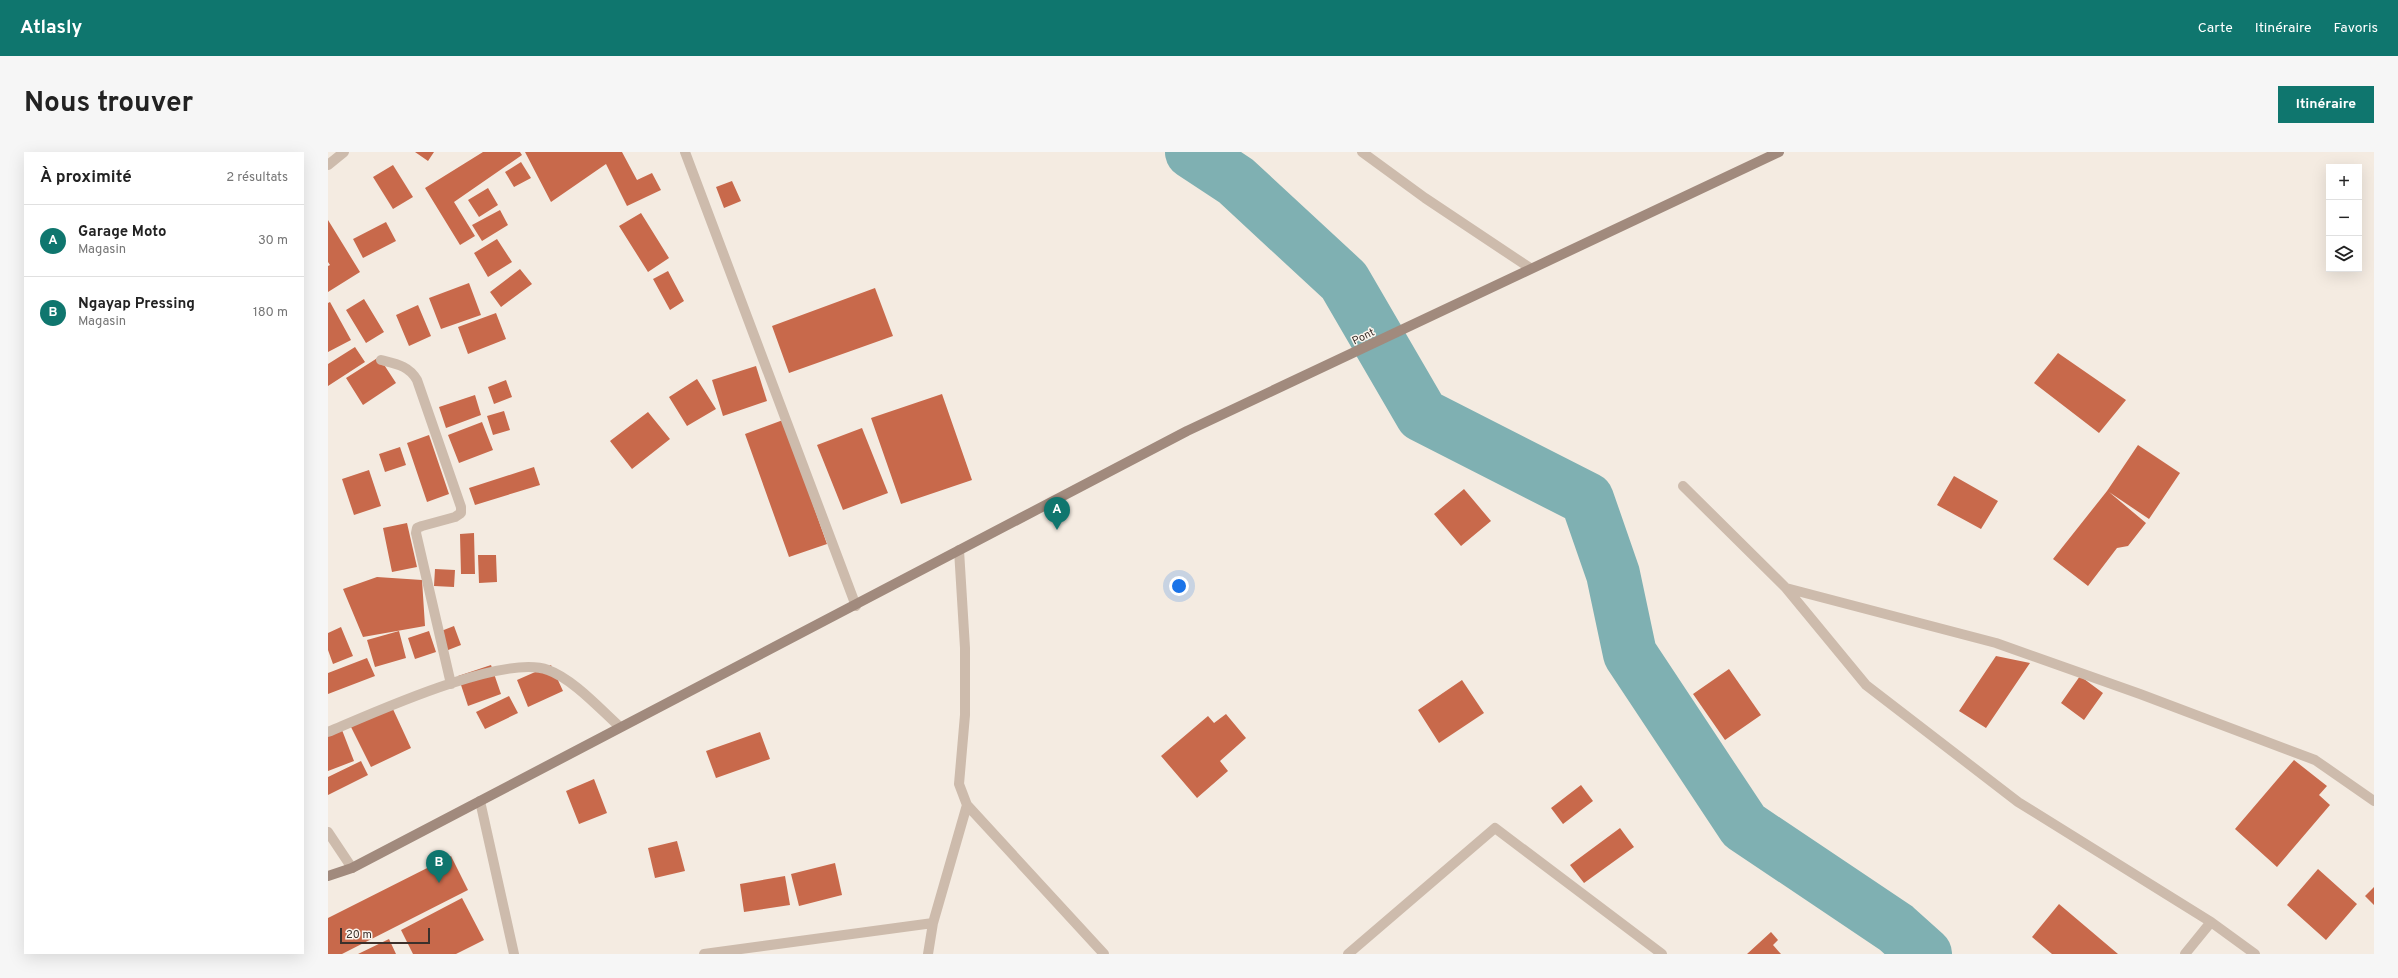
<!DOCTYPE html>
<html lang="fr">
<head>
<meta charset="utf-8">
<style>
	:root { --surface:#fff; --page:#f6f6f6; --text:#222; --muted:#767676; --line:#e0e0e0; --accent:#0f766e }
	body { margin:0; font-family:Overpass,sans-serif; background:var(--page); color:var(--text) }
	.controls { position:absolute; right:12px; top:12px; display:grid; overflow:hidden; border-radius:0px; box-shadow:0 4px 16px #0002 }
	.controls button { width:36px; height:36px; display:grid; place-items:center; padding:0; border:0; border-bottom:1px solid var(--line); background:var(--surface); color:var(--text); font:20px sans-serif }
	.scale { position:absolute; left:12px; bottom:10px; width:90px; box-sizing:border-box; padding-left:4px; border:2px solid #3b302b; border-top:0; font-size:11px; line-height:14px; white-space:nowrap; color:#3b302b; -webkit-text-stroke:3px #fbf5ee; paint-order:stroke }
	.you { position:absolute; left:851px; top:434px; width:14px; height:14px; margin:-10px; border:3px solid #fff; border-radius:50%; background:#1a73e8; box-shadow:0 0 0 6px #1a73e833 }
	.badge { display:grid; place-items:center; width:26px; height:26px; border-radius:50%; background:var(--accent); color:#fff; font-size:13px; font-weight:700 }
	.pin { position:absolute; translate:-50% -33px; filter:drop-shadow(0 1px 2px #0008) }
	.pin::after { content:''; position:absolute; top:21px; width:14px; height:12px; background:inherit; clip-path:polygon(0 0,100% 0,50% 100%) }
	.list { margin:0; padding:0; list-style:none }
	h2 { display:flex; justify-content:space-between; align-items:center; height:52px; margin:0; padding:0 16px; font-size:17px }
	h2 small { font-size:13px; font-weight:400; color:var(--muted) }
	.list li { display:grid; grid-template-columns:26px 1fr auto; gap:12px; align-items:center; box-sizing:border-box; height:72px; padding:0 16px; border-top:1px solid var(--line) }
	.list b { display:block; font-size:15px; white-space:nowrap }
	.list p { margin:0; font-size:13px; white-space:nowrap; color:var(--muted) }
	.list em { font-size:13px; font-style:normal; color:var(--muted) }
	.icon { flex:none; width:22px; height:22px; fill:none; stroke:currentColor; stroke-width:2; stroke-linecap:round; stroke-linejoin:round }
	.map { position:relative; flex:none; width:2046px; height:802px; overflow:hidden; border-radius:0px }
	header { display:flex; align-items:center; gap:24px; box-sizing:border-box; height:56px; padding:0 20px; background:var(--accent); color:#fff }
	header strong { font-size:19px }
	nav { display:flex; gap:22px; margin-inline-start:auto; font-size:14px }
	.intro { display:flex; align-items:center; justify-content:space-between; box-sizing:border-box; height:96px; padding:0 24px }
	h1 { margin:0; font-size:28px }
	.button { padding:10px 18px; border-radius:0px; background:var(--accent); color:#fff; font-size:14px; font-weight:700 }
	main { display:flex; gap:24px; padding:0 24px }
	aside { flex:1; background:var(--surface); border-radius:0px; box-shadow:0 4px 16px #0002 }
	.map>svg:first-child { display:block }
</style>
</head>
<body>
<header>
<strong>Atlasly</strong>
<nav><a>Carte</a><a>Itinéraire</a><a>Favoris</a></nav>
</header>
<div class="intro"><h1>Nous trouver</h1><a class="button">Itinéraire</a></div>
<main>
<aside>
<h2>À proximité<small>2 résultats</small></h2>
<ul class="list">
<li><span class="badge">A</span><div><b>Garage Moto</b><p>Magasin</p></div><em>30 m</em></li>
<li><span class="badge">B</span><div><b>Ngayap Pressing</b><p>Magasin</p></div><em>180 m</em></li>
</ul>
</aside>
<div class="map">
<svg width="2046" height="802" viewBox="0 0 2046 802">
	<rect width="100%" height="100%" fill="#f4ebe1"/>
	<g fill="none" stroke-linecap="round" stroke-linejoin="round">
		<path stroke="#7fb0b2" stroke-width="54" d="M864,0L908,29L1016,129L1094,263L1259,347L1285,422L1302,502L1416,674L1568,776L1597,802"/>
	</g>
	<path fill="#c8694b" d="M87,0H106L100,9Z
		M155,0H192L194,3L126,50L147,84L132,93L97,36Z
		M197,0H294L309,28L324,21L333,38L299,54L278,12L223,50Z
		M193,10L203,26L186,35L177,20Z
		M65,13L85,45L65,57L45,25Z
		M404,29L413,49L396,56L388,35Z
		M160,36L170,53L151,65L140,48Z
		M172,58L180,73L154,89L144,73Z
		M313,61L341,106L320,120L291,74Z
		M0,68L32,120L0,140V114L2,113L0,110Z
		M58,70L68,89L35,106L25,87Z
		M169,87L184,110L160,125L146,101Z
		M192,117L204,132L173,155L162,140Z
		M340,119L356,149L342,158L325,127Z
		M141,131L153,163L113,177L101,146Z
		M547,136L565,184L461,221L444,174Z
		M36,147L56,180L38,191L18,158Z
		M2,150L23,188L0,200V151Z
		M90,153L103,184L81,194L68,163Z
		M168,161L178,187L140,202L130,175Z
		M27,195L37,210L0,234V212Z
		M1730,201L1798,248L1771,281L1706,231Z
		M51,205L68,231L35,253L18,226Z
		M428,214L439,249L395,264L384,228Z
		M369,227L388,257L359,274L341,245Z
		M178,228L184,245L166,252L160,235Z
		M614,242L644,328L573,352L543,266Z
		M147,243L153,263L118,276L111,255Z
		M176,259L182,278L165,283L159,264Z
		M320,260L342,287L304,317L282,289Z
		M455,268L499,392L461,405L417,282Z
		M154,270L165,298L131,311L120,283Z
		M534,276L560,341L515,358L489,293Z
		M101,283L121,342L99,350L79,291Z
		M1810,293L1852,321L1821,367L1781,340L1818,371L1800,394L1789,396L1760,434L1725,407L1779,339Z
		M72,295L78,313L57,320L51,302Z
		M206,315L212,333L147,353L141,336Z
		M41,318L53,354L26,363L14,327Z
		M1626,324L1670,349L1653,377L1609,353Z
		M1136,337L1163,369L1133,394L1106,362Z
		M79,371L89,415L64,420L55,376Z
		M146,381L147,422H133L132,382Z
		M150,403H168L169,430L151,431Z
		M107,417L127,418L126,435L106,434Z
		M49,425L94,428L97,474L35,485L15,437Z
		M126,474L133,493L115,500L108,481Z
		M13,475L25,504L5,512L0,498V481Z
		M71,479L78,506L47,515L39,488Z
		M101,479L108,500L87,507L80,486Z
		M1668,504L1702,511L1658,576L1631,559Z
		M39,506L47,524L0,542V521Z
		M163,513L173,542L140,554L130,524Z
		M223,513L235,539L200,555L189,528Z
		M1401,517L1433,563L1397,588L1365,542Z
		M1752,524L1775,541L1756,568L1733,551Z
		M1134,528L1156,561L1111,591L1090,558Z
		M181,544L190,561L157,577L148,560Z
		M64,555L83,596L43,615L23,575Z
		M898,562L918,586L892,609L900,619L869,646L833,604L880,564L886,571Z
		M14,578L26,609L0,619V583Z
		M432,580L442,607L388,626L378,599Z
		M1966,608L1999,634L1991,643L2002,653L1949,715L1907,677Z
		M33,609L40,623L0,643V625Z
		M266,627L279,661L251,672L238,639Z
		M1253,633L1265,649L1235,672L1223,656Z
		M1292,676L1306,695L1256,731L1242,713Z
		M349,689L357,719L327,726L320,696Z
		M123,704L140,738L14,802H0V766Z
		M507,711L514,743L471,754L463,722Z
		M1990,717L2029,752L1998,788L1959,753Z
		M457,724L462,753L416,760L412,732Z
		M2046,735V753L2037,744Z
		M134,746L156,788L128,802H85L73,778Z
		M1731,752L1790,802H1724L1704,785Z
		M1443,780L1450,788L1445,793L1453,802H1419Z
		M61,787L68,802H30Z"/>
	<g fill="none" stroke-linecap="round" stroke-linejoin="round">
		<path stroke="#cdbbac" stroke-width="10" d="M357,0L528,454
			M1034,0L1097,46L1202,116
			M0,13L16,0
			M53,208C69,212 81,214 89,228L133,355V361L127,365L94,374L89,376L88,381L123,532
			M1355,334L1458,436L1668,491L1812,542L1987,608L2046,649
			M1458,436L1538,533L1690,650L1883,770L1927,802
			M0,580C45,561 176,501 220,518C245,527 272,557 292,575
			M152,649L186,802
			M639,653L776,802
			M0,680L24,716
			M376,802L605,771
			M600,802L605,771L639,653L631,632L637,563V496L631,398
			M1020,802L1167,676L1334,802
			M1857,802L1883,770"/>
		<path stroke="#a18a7d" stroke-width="10" d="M0,724L24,716L859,279L1451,0"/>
	</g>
	<g text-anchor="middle" stroke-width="3" stroke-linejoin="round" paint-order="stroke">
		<g font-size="11" fill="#3b302b" stroke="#fbf5ee">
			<text transform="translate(1035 184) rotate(-26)" y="4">Pont</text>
		</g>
	</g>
</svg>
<div class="controls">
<button>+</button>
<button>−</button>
<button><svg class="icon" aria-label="layers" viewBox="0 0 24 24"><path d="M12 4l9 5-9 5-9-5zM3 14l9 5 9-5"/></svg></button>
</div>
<div class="scale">20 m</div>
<div class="you"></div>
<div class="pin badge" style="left:729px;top:378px">A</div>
<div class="pin badge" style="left:111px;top:731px">B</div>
</div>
</main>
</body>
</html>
